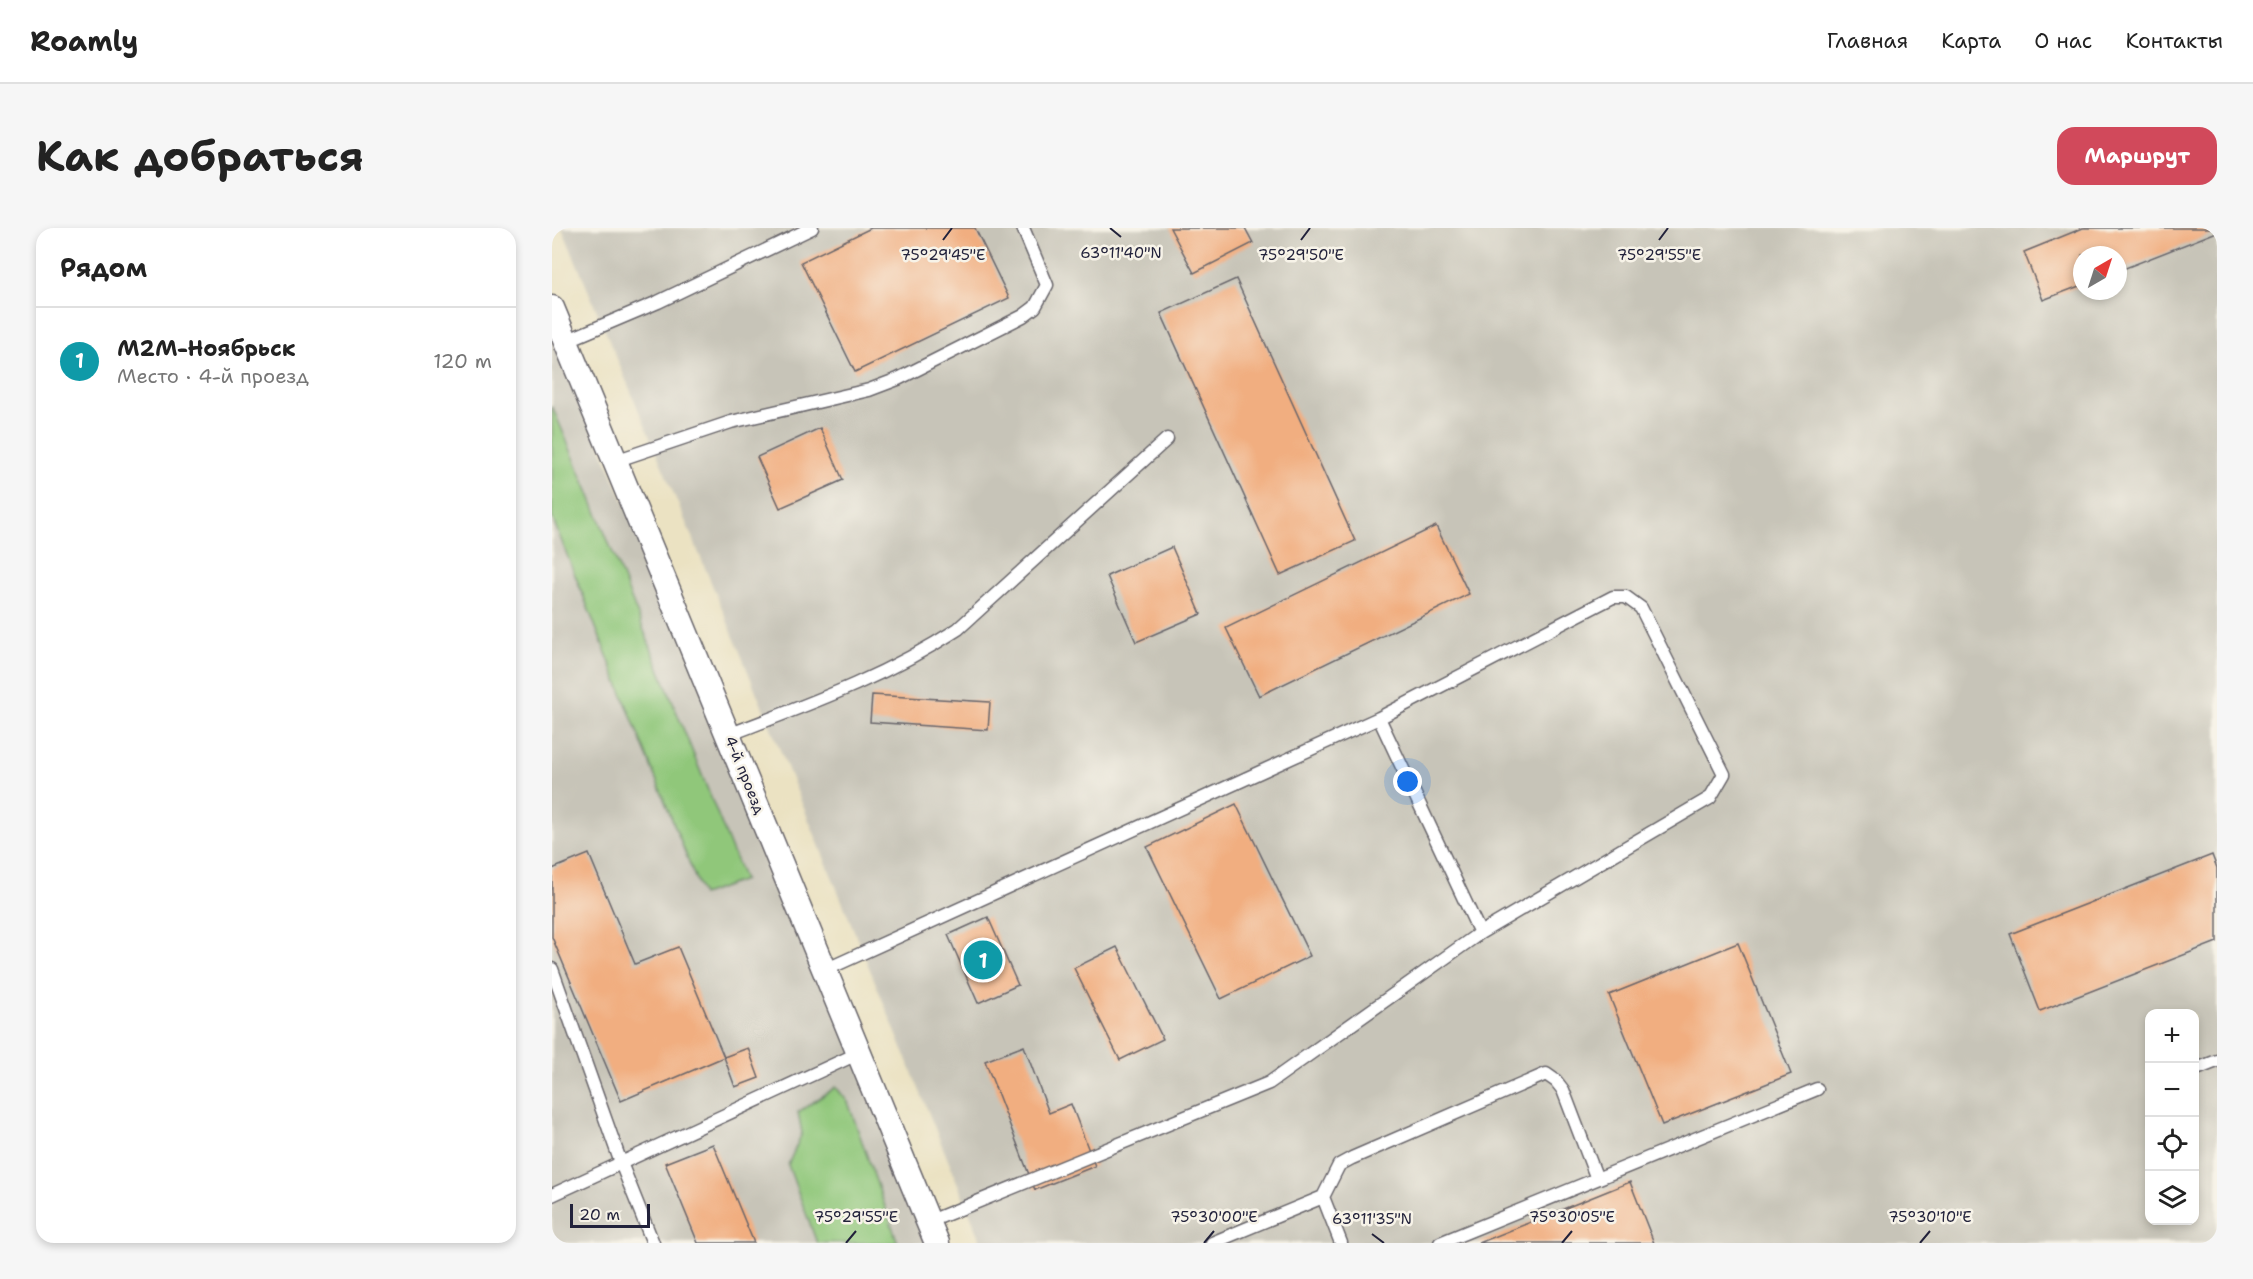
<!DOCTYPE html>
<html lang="ru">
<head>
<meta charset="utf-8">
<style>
	:root { --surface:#fff; --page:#f6f6f6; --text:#222; --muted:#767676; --line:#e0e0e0; --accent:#d1495b }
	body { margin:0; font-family:"Shantell Sans",sans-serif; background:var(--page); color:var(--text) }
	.controls { position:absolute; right:18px; bottom:18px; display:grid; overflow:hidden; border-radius:12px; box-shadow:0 3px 9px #0003 }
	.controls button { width:54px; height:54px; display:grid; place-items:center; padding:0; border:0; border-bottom:2px solid var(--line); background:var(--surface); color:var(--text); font:30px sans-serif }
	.compass { position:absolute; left:1521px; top:18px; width:54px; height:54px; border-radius:50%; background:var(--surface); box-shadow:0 3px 9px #0003; rotate:39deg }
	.scale { position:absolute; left:18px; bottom:15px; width:80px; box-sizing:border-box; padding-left:6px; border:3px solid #22223b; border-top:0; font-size:16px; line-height:21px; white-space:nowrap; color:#22223b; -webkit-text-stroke:4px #f7f3e8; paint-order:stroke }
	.you { position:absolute; left:856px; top:554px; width:21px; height:21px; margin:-15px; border:4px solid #fff; border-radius:50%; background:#1a73e8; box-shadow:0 0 0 9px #1a73e833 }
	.badge { display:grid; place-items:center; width:39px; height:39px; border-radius:50%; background:var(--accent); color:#fff; font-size:20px; font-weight:700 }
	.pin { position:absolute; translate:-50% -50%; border:3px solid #fff; box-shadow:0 2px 6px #0006 }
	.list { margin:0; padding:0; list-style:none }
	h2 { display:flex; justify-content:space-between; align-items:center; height:78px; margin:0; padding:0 24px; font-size:26px }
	h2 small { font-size:20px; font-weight:400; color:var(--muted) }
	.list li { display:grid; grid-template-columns:39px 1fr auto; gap:18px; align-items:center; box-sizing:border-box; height:108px; padding:0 24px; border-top:2px solid var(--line) }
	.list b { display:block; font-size:22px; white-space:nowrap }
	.list p { margin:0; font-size:20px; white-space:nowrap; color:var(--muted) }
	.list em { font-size:20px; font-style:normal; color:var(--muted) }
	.icon { flex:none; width:33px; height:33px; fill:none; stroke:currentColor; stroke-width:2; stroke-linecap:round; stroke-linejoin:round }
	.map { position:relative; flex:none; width:1665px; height:1015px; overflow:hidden; border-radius:18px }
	header { display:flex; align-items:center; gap:36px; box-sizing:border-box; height:84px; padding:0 30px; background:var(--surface); border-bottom:2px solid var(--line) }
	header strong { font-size:28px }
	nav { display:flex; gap:33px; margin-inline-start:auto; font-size:21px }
	.intro { display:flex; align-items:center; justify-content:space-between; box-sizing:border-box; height:144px; padding:0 36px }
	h1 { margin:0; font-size:42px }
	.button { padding:15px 27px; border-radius:18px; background:var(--accent); color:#fff; font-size:21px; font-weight:700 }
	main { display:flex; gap:36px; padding:0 36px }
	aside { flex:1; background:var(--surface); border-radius:18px; box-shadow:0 3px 9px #0003 }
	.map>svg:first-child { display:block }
</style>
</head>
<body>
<header>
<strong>Roamly</strong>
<nav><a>Главная</a><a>Карта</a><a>О нас</a><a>Контакты</a></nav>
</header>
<div class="intro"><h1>Как добраться</h1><a class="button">Маршрут</a></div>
<main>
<aside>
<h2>Рядом<small></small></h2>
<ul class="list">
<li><span class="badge" style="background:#0f9aa8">1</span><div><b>М2М-Ноябрьск</b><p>Место · 4-й проезд</p></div><em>120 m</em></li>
</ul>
</aside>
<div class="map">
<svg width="1665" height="1015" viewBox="0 0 1665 1015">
	<rect width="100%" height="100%" fill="#f7f3e8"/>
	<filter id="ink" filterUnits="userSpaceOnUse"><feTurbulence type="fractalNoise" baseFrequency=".0167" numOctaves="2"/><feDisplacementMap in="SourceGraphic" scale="12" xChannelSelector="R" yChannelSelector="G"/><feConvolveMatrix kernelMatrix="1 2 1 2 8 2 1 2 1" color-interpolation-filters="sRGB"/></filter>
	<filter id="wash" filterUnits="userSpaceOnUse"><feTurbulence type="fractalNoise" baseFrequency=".008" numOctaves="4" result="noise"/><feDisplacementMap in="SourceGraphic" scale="24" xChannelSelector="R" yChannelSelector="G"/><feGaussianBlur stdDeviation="1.35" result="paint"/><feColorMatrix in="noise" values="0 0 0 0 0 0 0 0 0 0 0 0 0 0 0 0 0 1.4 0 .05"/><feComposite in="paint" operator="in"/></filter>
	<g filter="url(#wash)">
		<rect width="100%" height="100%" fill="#ebe2c2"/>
		<path fill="#c7c4b8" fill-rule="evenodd" d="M10,0H1665V1015H430L172,385ZM1530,27H1566V63H1530ZM1598,786H1642V992H1598Z
			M0,103L384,1015H0Z"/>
		<path fill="#90c77a" stroke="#59745a" stroke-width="1.5" d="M0,178L36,263L192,652L150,667L0,289Z
			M284,859L296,874L346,1015H265L236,937L250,905L246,884Z"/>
		<g id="blocks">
			<path fill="#f1ae80" d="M319,0H423L457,70L303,144L249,34Z
				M618,0H693L701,15L642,45Z
				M1531,0H1665V4L1566,43V27H1530V57L1491,72L1472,24Z
				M684,51L803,313L728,347L609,85Z
				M268,200L291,252L228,280L205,229Z
				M884,298L917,366L707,468L674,400Z
				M620,319L649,386L584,414L555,348Z
				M320,467L438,474L436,502L318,494Z
				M684,576L758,728L669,771L595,619Z
				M37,626L83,736L126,719L172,829L69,873L0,709V641Z
				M1660,627L1665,640V714L1488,783L1458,706Z
				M436,689L466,757L426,775L396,707Z
				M1186,715L1239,846L1110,897L1057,767Z
				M565,719L611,811L568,832L522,740Z
				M472,818L497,885L519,876L543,938L483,962L433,833Z
				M196,820L207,850L183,859L172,829Z
				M161,916L202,1015H146L113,935Z
				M1078,954L1102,1015H927Z"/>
		</g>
	</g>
	<g filter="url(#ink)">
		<use href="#blocks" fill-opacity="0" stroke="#68656a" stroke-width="1.5"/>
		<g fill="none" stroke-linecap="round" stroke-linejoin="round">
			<g stroke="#68656a" stroke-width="15">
				<path id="lane" d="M14,113L106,74L260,0
					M63,233L179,194L317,162L346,151L471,88L483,79L495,57L471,0
					M827,490L1061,369H1074L1089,380L1172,546L1158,570L928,705
					M176,507C257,476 333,449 406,401L615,211
					M0,741L69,935L101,1015
					M273,742L827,490L928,705L717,855L376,994
					M1642,842L1665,833
					M0,967L307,825
					M660,1015L771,969
					M789,1015L771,969L787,937L800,930L994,846L1004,853L1011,862L1045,951
					M888,1015L1265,861"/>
			</g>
			<g stroke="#68656a" stroke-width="27">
				<path id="street" d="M0,80L385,1015"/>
			</g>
			<use href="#lane" stroke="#fff" stroke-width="12"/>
			<use href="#street" stroke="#fff" stroke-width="24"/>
		</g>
	</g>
	<path fill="none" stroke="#22223b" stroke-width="2" d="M558,0L569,9M391,12L400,0M749,12L758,0M1107,12L1116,0M820,1006L832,1015M294,1015L304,1003M652,1015L662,1003M1010,1015L1020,1003M1368,1015L1378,1003"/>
	<g text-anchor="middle" stroke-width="5" stroke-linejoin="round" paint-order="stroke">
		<g font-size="15" fill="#22223b" stroke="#f7f3e8">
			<text transform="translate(193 547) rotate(68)" y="5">4-й проезд</text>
		</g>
	</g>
	<g font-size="15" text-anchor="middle" fill="#22223b" stroke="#f7f3e8" stroke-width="5" stroke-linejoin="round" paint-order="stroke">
		<text x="569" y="30">63°11'40"N</text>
		<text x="391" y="32">75°29'45"E</text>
		<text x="749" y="32">75°29'50"E</text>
		<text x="1107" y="32">75°29'55"E</text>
		<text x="304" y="994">75°29'55"E</text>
		<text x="662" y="994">75°30'00"E</text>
		<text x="1020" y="994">75°30'05"E</text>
		<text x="1378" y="994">75°30'10"E</text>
		<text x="820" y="996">63°11'35"N</text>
	</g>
</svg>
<div class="controls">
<button>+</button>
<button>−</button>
<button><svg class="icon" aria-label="locate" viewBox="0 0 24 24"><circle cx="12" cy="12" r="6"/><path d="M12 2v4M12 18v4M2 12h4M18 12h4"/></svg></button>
<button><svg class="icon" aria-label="layers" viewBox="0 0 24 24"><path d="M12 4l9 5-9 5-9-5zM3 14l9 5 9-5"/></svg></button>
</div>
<svg class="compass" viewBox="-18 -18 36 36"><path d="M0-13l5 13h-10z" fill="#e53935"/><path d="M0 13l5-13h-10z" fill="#767676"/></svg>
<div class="scale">20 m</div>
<div class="you"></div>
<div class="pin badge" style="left:431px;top:732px;background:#0f9aa8">1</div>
</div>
</main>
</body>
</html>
